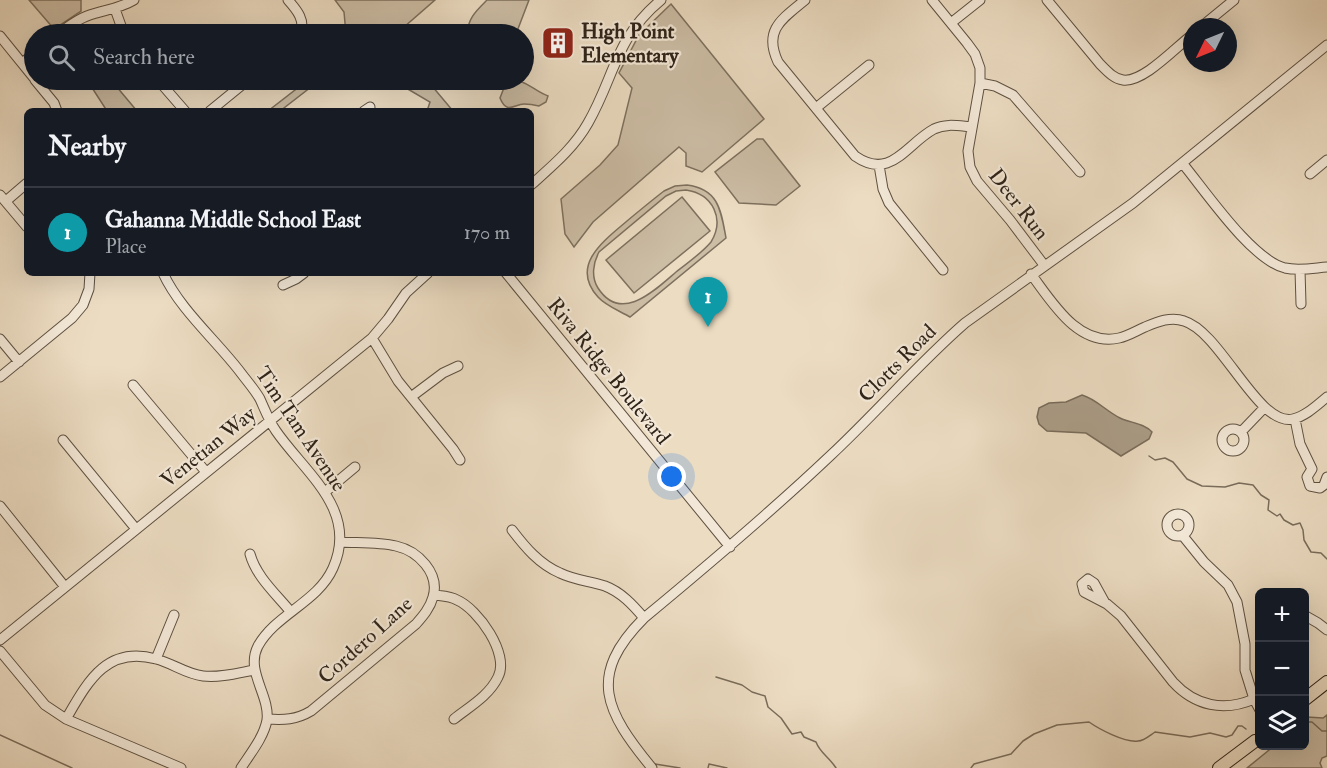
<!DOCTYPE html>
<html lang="en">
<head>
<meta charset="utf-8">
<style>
	:root { --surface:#171b24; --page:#20242c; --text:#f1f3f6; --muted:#9ea1a6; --line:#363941; --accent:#2563eb }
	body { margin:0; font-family:"IM FELL Double Pica",serif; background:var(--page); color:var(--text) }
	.controls { position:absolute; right:18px; bottom:18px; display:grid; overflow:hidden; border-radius:9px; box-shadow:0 6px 24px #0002 }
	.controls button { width:54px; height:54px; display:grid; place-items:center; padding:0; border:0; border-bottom:2px solid var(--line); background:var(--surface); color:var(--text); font:30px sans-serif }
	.compass { position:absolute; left:1183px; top:18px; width:54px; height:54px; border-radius:50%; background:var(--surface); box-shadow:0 6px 24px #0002; rotate:227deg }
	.you { position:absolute; left:672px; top:477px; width:21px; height:21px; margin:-15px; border:4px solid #fff; border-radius:50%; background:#1a73e8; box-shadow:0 0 0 9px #1a73e833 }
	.badge { display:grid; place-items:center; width:39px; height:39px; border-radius:50%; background:var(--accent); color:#fff; font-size:20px; font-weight:700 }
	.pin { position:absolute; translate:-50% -50px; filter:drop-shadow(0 2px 3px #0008) }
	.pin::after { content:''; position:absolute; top:32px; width:21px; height:18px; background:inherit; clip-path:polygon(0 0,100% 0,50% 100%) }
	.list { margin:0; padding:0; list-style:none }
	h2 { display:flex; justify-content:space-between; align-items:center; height:78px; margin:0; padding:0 24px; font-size:26px }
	h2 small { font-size:20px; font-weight:400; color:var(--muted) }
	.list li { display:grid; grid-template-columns:39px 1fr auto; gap:18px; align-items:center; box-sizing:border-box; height:90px; padding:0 24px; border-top:2px solid var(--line) }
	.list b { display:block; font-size:22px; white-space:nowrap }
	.list p { margin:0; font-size:20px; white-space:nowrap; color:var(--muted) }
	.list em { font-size:20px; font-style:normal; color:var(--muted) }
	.icon { flex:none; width:33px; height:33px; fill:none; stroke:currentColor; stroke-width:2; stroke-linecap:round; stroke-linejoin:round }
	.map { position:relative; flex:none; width:1327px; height:768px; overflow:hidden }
	.search { position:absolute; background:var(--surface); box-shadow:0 6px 24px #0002; left:24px; top:24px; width:510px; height:66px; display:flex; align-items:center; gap:15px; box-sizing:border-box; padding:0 21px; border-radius:33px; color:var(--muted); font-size:22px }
	.panel { position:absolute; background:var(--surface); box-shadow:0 6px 24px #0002; left:24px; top:108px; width:510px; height:168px; border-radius:9px }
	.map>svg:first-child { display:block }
</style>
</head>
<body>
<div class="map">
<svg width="1327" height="768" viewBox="0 0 1327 768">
	<rect width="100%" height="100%" fill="#ecdcc2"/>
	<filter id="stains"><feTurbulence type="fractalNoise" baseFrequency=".00333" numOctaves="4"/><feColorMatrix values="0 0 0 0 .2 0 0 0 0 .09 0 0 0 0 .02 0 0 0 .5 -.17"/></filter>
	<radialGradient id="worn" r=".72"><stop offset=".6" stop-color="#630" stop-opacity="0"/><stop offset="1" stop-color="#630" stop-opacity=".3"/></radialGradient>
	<path fill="#ccbda5" stroke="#7d705e" stroke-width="1.5" fill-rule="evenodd" d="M29,0H81V11L54,29Z
		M335,0H435L396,34H346L344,12Z
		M487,0H529L516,34H467C468,18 476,11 487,0Z
		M671,4L764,119L702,172L686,166V153L679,147L593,222L574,247L565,234L561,199L600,165L618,145L632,88L619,73L639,35Z
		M87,80H111L137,111H107Z
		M308,80H320L280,111H268Z
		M402,80H427L453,111H427L430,102L401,85Z
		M507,80C527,79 532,90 548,96L546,102L539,106C535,105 529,104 524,104C514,104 507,115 500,98Z
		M757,139H763L800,186L776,205L739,203L715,172Z
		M687,185C719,189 721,211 726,238L630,317C620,311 606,306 598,297C569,265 605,240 627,221C639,211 651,201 664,191L675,186ZM686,190C713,194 725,219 711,242C701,254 687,263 676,272C655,290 621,324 598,288C591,277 593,263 599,252L666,196L676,191Z
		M682,197L710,231L634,293L606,260Z
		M1327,715V756L1322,758L1320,763L1322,768H1247L1274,746H1304L1305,720L1307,717L1323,718Z"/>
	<path fill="#ab9d88" stroke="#796c5b" stroke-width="1.5" d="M1082,395C1096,399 1106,411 1120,418C1130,423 1144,423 1152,432L1149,439L1121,456L1086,433L1047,431L1039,424L1037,417L1039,408L1049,403L1066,402Z"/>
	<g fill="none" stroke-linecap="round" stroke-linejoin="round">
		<path stroke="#796c5b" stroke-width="1.5" d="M1149,456L1155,460L1165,458L1173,462L1187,479L1202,486L1225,487L1239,483L1253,485L1261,495L1269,500L1268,510L1277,516L1280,514L1284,520L1293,525L1300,523L1303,530L1304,540L1311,552L1321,553L1327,559
			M716,677L742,685L752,692L765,696L768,707L781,718L792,734L801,732L804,737L816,742C820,753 830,758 836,768
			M1304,722H1312L1322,731H1327
			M0,735L72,768
			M1274,746L1280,748L1286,746
			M655,764L680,768
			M708,768L709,764L727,768
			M971,768L974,764L1011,754L1023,741L1034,734L1057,725L1089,722C1099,729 1125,743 1138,741C1144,741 1149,736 1155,732L1190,737L1210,733L1226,737L1232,735L1238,726H1242L1246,729"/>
		<g stroke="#5e5142" stroke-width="11">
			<path id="minor" d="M288,0C297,10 306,21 300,34
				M805,0C782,19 763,30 778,62L855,156C891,181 906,144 934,129C946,123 959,126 972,127
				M932,0L967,43L975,54L980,68V83L968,151L970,167L977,181L1010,220L1044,265
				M1047,0L1100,64C1107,71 1114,79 1123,80C1143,83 1176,47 1192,35
				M115,9L124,34
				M951,23L980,0
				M1201,27L1234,0
				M58,34C68,27 76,20 87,16C103,10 119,9 134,0
				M0,36L34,78
				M22,63L34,54
				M35,80L54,103L57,111
				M158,80L185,111
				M980,83L995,86L1013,95L1080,172
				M816,108L869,65
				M210,111L248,80
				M364,111L370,107
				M1183,164C1206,192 1252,260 1285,268C1299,271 1314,268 1327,267
				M879,165L883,189L889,203L943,270
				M1310,174L1327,160
				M531,185C552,166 574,148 588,123C615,76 615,38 661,0
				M0,195L27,227
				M6,201L27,183
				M1300,270L1301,304
				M163,273C180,310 217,341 241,373C247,381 255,390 260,399C265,410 269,421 276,431C305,473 359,510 333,568C318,602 276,614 258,646C245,671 270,695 267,720C264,737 250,754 241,768
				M506,273L730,547
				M1031,274C1052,302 1078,347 1119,338C1128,336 1136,331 1145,327C1157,322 1171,316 1184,321C1221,332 1258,427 1293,419C1306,416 1317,405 1327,397
				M283,285L296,279L304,273
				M372,338L398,381L453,449L460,460
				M0,339L19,362
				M0,377L72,318L83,305L89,289L90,273
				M133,385L206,472
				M411,397L443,373L458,366
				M1295,419L1300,444L1312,469
				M1222 440a11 11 0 1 1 22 0a11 11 0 1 1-22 0Z
				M1241,432L1264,408
				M63,440L136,529
				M1312,469L1307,477L1310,486L1320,488L1324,485L1327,477
				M325,492L355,467
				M0,506L65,587
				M1167 525a11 11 0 1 1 22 0a11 11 0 1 1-22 0Z
				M512,530C525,547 539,564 560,573C574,580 590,581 605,586C621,592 633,605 644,618
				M1183,536L1204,562L1228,585L1237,602L1245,644V670L1254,699L1260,710
				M250,554C256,576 275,593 290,611
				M434,595C441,596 450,596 457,600C478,609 510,654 498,677C489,696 469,707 454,719
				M1105,603L1094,583L1088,579L1082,584L1084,592L1107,604L1121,616L1173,682C1195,706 1224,712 1254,699
				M1304,615L1318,623L1327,630
				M0,640L372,338L388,319L406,293L428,273
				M0,651L45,705L66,719L181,768
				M156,659L174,615
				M66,719C87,683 106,645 156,659C172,663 186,674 203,676C220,678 238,673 254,670
				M267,719C284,720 296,720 311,711L416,624C423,616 430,608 433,597C440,573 418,551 396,546C379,542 359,543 341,542
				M652,768C606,712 586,676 644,618C708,565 771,512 831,455C877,412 918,364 965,323L1133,203L1327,45"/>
		</g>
		<g stroke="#2e2318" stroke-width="14">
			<path id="major" d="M1304,700L1327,682
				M1219,768L1255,741"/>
		</g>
		<use href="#minor" stroke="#f3e8d7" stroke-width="9"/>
		<use href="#major" stroke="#ecdcc2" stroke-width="12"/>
	</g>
	<defs>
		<g id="building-square" transform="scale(1.725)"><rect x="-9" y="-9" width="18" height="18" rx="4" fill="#8f2418" stroke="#f3e8d7"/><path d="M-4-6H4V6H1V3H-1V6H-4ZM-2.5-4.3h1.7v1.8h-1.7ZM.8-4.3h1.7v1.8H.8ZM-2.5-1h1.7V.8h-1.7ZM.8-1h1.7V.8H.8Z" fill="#fff"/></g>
	</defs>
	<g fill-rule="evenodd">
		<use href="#building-square" x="558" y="43"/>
	</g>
	<g text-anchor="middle" stroke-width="4.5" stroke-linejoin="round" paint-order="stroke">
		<g font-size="21" font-weight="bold" fill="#2e2318" stroke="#f3e8d7" text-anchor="start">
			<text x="581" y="38">High Point<tspan x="581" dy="24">Elementary</tspan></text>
		</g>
		<g font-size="21" fill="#2e2318" stroke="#f3e8d7">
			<text transform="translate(1019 204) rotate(52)" y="7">Deer Run</text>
			<text transform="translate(897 363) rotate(-45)" y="7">Clotts Road</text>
			<text transform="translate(609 371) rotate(51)" y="7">Riva Ridge Boulevard</text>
			<text transform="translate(301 429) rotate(56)" y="7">Tim Tam Avenue</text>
			<text transform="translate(208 447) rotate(-39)" y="7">Venetian Way</text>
			<text transform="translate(365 640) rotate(-42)" y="7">Cordero Lane</text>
		</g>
	</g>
	<rect width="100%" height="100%" filter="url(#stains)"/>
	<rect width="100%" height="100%" fill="url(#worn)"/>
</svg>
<div class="controls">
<button>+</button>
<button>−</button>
<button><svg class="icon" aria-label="layers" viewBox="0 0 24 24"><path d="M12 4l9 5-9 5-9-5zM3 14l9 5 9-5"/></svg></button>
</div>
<svg class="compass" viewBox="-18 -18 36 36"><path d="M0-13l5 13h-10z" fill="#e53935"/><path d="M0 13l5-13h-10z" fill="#9ea1a6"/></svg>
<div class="you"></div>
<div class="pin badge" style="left:708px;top:327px;background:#0f9aa8">1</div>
<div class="search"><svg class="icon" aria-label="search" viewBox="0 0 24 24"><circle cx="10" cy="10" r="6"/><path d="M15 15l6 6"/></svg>Search here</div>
<section class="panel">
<h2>Nearby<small></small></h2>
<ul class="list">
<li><span class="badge" style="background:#0f9aa8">1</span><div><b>Gahanna Middle School East</b><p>Place</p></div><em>170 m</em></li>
</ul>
</section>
</div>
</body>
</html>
